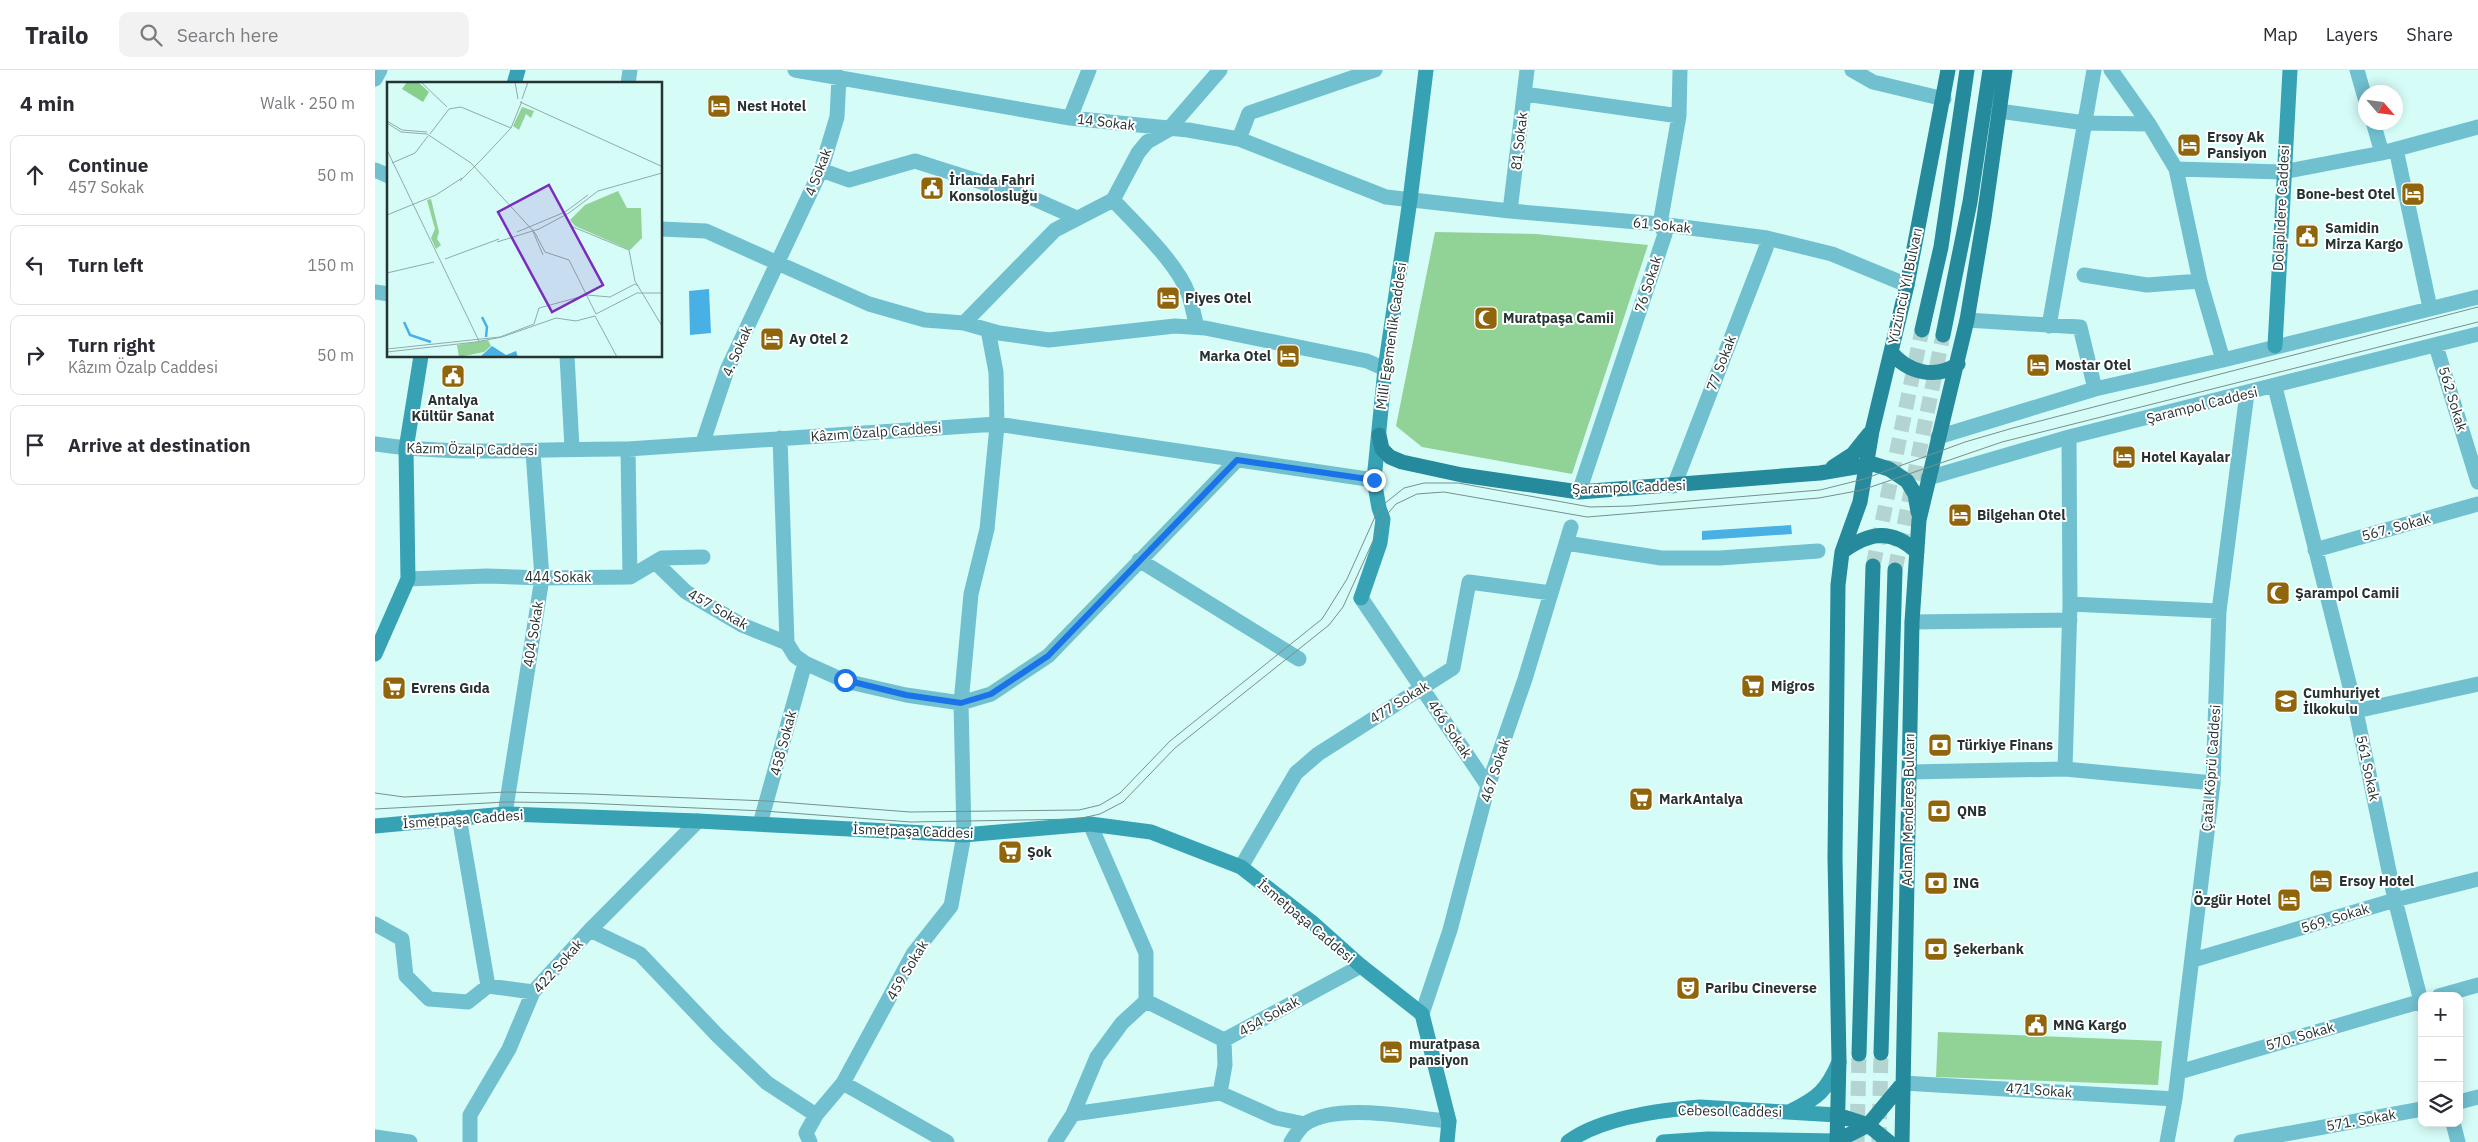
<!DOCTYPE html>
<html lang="en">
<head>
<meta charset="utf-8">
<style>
	:root { --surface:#fff; --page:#f2f2f3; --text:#2b2b33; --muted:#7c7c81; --line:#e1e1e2 }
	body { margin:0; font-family:"IBM Plex Sans",sans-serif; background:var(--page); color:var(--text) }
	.controls { position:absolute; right:15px; bottom:15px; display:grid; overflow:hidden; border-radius:10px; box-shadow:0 2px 12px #0003 }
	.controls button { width:45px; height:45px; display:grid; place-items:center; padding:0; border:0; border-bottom:1px solid var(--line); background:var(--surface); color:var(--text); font:25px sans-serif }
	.compass { position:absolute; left:1983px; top:15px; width:45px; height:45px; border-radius:50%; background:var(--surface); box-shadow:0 2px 12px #0003; rotate:118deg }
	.stop { position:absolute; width:15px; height:15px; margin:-11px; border:4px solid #1a73e8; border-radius:50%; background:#fff }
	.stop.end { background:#1a73e8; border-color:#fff; box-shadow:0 1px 5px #0008 }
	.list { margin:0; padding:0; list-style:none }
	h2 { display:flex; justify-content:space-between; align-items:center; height:65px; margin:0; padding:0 20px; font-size:21px }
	h2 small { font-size:16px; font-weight:400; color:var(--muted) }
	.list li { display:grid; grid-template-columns:32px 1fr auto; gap:15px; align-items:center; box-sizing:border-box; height:80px; margin:0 10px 10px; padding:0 10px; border:1px solid var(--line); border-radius:10px }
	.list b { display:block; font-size:19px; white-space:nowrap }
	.list p { margin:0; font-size:16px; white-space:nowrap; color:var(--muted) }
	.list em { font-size:16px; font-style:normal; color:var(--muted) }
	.icon { flex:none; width:28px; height:28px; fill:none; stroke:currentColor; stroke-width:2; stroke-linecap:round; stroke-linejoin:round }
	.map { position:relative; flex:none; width:2103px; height:1072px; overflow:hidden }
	header { display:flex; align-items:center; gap:30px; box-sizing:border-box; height:70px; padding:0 25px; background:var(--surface); border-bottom:1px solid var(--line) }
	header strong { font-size:24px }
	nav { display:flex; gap:28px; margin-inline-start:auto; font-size:18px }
	.search { width:350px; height:45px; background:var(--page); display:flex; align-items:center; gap:12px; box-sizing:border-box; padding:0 18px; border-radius:10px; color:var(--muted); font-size:19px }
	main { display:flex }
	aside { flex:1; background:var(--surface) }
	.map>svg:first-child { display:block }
</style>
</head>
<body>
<header>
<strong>Trailo</strong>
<div class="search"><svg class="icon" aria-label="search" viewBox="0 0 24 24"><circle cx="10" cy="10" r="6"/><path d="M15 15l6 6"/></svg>Search here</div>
<nav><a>Map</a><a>Layers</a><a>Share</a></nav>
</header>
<main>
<aside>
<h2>4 min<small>Walk · 250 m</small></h2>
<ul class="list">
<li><svg class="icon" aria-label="ahead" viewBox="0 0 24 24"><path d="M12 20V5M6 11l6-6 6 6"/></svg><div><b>Continue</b><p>457 Sokak</p></div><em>50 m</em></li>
<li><svg class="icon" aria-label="left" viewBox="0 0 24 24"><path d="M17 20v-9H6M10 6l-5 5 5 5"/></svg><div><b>Turn left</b></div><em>150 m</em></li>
<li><svg class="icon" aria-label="right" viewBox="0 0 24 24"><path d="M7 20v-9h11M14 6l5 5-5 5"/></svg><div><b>Turn right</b><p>Kâzım Özalp Caddesi</p></div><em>50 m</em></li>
<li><svg class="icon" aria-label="arrive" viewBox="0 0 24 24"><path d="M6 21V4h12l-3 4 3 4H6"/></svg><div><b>Arrive at destination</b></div></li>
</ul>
</aside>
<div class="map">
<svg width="2103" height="1072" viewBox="0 0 2103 1072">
	<rect width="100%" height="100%" fill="#d6fcf8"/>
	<path fill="#91d296" d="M1060,162L1161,164L1273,175L1197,404L1047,377L1021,356Z
		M1563,962L1787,971L1783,1015L1561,1007Z"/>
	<path fill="#48b0e4" d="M334,219L336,263L315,265L314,221Z
		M1416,455L1417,464L1327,470V461Z"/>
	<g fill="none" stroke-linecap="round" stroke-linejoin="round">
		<path stroke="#b3d4d0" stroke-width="15" stroke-dasharray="15 8" stroke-linecap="butt" d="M1498,496L1547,260
			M1520,500L1568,265
			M1482,1072L1484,984
			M1504,1072L1506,983"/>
		<path stroke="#71c0d0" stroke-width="15" d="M420,0L695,48L813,60L864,69L1011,127L1135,141L1285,154L1392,168L1457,184L1532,215
			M1477,0L1498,12L1569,29
			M1736,0L1774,54L1801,99L1825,211L1848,290
			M1982,0L1990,28
			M0,9L5,0
			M253,14L255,0
			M1149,24L1304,46
			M1624,41L1710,53L1774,54
			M695,48L714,0
			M1998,52L2007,83
			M864,69L874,43L1000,0
			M2021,79L2055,238
			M1801,99L1908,102L2007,83L2103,57
			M0,100L14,106
			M446,100L474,110L540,91L657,128L702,148
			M738,130C760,153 802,193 813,223C817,234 819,246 822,257
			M1135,141L1152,0
			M286,159L331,161L494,234L550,250L589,253L680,160L738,130L763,83L772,72L793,60L845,0
			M1709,205L1772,215L1825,211
			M0,222L14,224
			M1592,250L1705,257L1720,319
			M589,253L624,263L674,270L800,256L830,258L992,291L1010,299
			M1674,256L1719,0
			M2061,276L2103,412
			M192,286L197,378
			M1900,317L1981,641L2020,830L2047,935
			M1563,367L1720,319L1848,290L2103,227
			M1694,367L1695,534
			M405,368L412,573L420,586L430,593L470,611L531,625L586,633L616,624L673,586L862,390
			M328,372L352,300L446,100L462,47L464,7
			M0,374C84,387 169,378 253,379L622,354L999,410
			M253,379L255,507
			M1553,408L1694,367L2103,264
			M1299,416L1391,178L1392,168
			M1204,422L1290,164L1285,154L1304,46L1305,0
			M1191,473L1286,488H1345L1443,481
			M1940,480L2103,434
			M764,490L924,589
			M281,493L311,522L367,555L412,573
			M33,509L112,506L167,508L255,507L287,488L328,487
			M986,528L1113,716
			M1537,552L1695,550
			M1981,641L2103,614
			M1690,699L1695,534L1844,541
			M1534,702L1690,699L1838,713
			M130,744L167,508L158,382
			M84,747L113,916
			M385,754L430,593
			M866,797L921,703L943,684L1078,598L1094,512L1176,523
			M0,854L27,869L31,906L54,929L93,932L113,916L158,922
			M215,860L265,884L343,966L392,1013L441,1045
			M1818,890L2020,830L2103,809
			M2064,926L2103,915
			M771,931L849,970
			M1047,944L1075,860L1113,716L1150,609L1196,457
			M1804,1002L2047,931
			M468,1013L572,1072
			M1528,1013L1800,1029
			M845,1023L850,995L849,970L986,896
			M2084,1032L2103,1027
			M698,1044L845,1023L901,1048L930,1054
			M2078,1053L2083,1072
			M0,1067L35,1072
			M95,1072V1045L134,979L158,922L215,860L323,751
			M435,1072L431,1063L441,1045L468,1013L538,884L576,836L589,765L586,633L596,524L612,459L622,356L621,302L613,260
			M680,1072L698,1044L722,987L747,953L771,931V883L715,754
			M916,1072C919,1067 925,1058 930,1054C963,1032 1035,1048 1074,1051
			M1792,1072L1800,1029L1838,713L1844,541L1872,323
			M1866,1072L2047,1039"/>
		<path stroke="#38a2b5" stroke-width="15" d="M139,14L143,0
			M1900,276L1915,0
			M986,528L1005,473L1008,449L1004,438L999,410L1010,299L1035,130L1051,0
			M0,584L33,509L31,379L46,286
			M0,756L130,744L323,751L589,765L715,754L776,762L866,797L939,854L986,896L1047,944L1074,1051L1072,1072
			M1416,1041C1443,1028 1452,1020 1464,992
			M1193,1072C1225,1048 1286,1040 1325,1037L1462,1045
			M1288,1072L1333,1069L1462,1071"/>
		<path stroke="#248a9c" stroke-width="15" d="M1547,260L1566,177L1592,0
			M1568,265L1595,132L1615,0
			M1516,282C1532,302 1560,310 1583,294
			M1004,365L1007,379L1015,387L1027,392L1087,405L1204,422L1445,403L1498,394L1514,399L1532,411L1540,424L1543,442
			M1458,397L1478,384L1494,364
			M1467,482C1494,462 1516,458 1542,482
			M1506,983L1520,500
			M1484,984L1498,496
			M1462,1045L1493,1055L1514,1072
			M1462,1071L1493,1055L1528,1013
			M1462,1072L1464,990L1460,788L1463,515L1467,482L1485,432L1497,361L1532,215L1573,0
			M1527,1072L1537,552L1544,450L1592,250L1609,148L1630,0"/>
		<path stroke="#77908e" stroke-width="1" d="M0,723L29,727L132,722L214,724L392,731L535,742L704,740L725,735L745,723L795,671L947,549L972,509L1004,438L1029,418L1049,413H1083L1215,437L1255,436L1445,420L1489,409L1590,372L1638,358L2103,237
			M0,739L131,732L207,733L389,741L536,752L703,749L725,744L748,732L800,678L954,555L968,537L1008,449L1021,434L1042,424L1069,422L1212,447L1444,428L1487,420L1627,372L2103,252"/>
	</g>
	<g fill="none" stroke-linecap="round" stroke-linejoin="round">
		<path stroke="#1a73e8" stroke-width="6" d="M470,610L531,625L586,633L616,624L673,586L862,390L999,410"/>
	</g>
	<defs>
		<g id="hotel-square" transform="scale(1.25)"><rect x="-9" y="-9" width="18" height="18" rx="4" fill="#8f660b" stroke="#fff"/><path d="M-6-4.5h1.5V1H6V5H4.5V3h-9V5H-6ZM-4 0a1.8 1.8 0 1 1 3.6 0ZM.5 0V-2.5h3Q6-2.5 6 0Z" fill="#fff"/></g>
		<g id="civic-square" transform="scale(1.25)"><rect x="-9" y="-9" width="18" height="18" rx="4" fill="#8f660b" stroke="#fff"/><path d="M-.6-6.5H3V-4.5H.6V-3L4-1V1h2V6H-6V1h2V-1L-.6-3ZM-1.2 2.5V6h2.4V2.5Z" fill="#fff"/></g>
		<g id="mosque-square" transform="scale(1.25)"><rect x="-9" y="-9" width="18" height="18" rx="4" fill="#8f660b" stroke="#fff"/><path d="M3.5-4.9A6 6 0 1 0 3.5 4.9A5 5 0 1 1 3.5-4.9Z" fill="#fff"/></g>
		<g id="supermarket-square" transform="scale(1.25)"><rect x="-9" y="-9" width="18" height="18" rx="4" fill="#8f660b" stroke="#fff"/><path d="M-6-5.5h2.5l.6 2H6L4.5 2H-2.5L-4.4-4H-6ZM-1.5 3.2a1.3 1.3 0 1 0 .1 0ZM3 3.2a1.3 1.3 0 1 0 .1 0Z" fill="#fff"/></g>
		<g id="school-square" transform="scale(1.25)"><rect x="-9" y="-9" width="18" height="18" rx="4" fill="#8f660b" stroke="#fff"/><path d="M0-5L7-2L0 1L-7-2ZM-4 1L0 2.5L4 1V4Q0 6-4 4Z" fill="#fff"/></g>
		<g id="bank-square" transform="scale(1.25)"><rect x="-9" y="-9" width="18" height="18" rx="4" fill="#8f660b" stroke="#fff"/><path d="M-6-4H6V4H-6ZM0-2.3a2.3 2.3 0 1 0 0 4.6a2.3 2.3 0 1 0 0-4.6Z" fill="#fff"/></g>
		<g id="theatre-square" transform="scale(1.25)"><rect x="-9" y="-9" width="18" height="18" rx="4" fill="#8f660b" stroke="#fff"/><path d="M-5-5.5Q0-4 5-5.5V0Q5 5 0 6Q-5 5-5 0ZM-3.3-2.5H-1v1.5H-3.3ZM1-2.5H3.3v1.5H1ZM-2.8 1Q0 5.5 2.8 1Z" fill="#fff"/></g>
	</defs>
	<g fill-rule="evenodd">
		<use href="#hotel-square" x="344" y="36"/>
		<use href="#hotel-square" x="1814" y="75"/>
		<use href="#civic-square" x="557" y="118"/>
		<use href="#hotel-square" x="2038" y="124"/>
		<use href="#civic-square" x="1932" y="166"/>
		<use href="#hotel-square" x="793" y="228"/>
		<use href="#mosque-square" x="1111" y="248"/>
		<use href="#hotel-square" x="397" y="269"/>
		<use href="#hotel-square" x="913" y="286"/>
		<use href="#hotel-square" x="1663" y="295"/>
		<use href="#civic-square" x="78" y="306"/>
		<use href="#hotel-square" x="1749" y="387"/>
		<use href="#hotel-square" x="1585" y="445"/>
		<use href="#mosque-square" x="1903" y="523"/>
		<use href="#supermarket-square" x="1378" y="616"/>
		<use href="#supermarket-square" x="19" y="618"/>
		<use href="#school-square" x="1911" y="631"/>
		<use href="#bank-square" x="1565" y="675"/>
		<use href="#supermarket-square" x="1266" y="729"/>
		<use href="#bank-square" x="1564" y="741"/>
		<use href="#supermarket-square" x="635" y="782"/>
		<use href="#hotel-square" x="1946" y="811"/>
		<use href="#bank-square" x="1561" y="813"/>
		<use href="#hotel-square" x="1914" y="830"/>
		<use href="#bank-square" x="1561" y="879"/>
		<use href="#theatre-square" x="1313" y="918"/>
		<use href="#civic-square" x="1661" y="955"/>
		<use href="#hotel-square" x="1016" y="982"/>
	</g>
	<g text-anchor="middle" stroke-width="4" stroke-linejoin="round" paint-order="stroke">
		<g font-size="14" font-weight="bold" fill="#253332" stroke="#fff" text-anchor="start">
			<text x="362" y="41">Nest Hotel</text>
			<text x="1832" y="72">Ersoy Ak<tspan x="1832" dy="16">Pansiyon</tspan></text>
			<text x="574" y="115">İrlanda Fahri<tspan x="574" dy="16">Konsolosluğu</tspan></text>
			<text x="2020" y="129" text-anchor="end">Bone-best Otel</text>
			<text x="1950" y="163">Samidin<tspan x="1950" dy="16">Mirza Kargo</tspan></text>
			<text x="810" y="233">Piyes Otel</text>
			<text x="1128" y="253">Muratpaşa Camii</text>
			<text x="414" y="274">Ay Otel 2</text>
			<text x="896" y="291" text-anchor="end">Marka Otel</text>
			<text x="1680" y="300">Mostar Otel</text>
			<text x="78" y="335" text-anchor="middle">Antalya<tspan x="78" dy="16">Kültür Sanat</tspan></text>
			<text x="1766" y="392">Hotel Kayalar</text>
			<text x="1602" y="450">Bilgehan Otel</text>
			<text x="1920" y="528">Şarampol Camii</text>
			<text x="1396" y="621">Migros</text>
			<text x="36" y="623">Evrens Gıda</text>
			<text x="1928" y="628">Cumhuriyet<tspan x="1928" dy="16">İlkokulu</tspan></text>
			<text x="1582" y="680">Türkiye Finans</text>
			<text x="1284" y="734">MarkAntalya</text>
			<text x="1582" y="746">QNB</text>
			<text x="652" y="787">Şok</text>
			<text x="1964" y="816">Ersoy Hotel</text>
			<text x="1578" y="818">ING</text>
			<text x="1896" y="835" text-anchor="end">Özgür Hotel</text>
			<text x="1578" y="884">Şekerbank</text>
			<text x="1330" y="923">Paribu Cineverse</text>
			<text x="1678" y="960">MNG Kargo</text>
			<text x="1034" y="979">muratpasa<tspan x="1034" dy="16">pansiyon</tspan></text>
		</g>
		<g font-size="14" fill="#253332" stroke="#fff">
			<text transform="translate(731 52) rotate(7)" y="5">14 Sokak</text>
			<text transform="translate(1144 71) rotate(-83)" y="5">81 Sokak</text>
			<text transform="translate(443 102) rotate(-69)" y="5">4 Sokak</text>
			<text transform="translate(1906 138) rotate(-87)" y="5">Dolaplıdere Caddesi</text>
			<text transform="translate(1287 155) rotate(6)" y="5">61 Sokak</text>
			<text transform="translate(1273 214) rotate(-72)" y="5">76 Sokak</text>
			<text transform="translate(1530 216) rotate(-78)" y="5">Yüzüncü Yıl Bulvarı</text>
			<text transform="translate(1016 266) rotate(-82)" y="5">Milli Egemenlik Caddesi</text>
			<text transform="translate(362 281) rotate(-66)" y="5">4. Sokak</text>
			<text transform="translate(1346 293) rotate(-69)" y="5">77 Sokak</text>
			<text transform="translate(2078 329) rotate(73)" y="5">562 Sokak</text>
			<text transform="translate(1827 335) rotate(-14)" y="5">Şarampol Caddesi</text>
			<text transform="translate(501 362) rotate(-4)" y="5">Kâzım Özalp Caddesi</text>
			<text transform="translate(97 379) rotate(1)" y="5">Kâzım Özalp Caddesi</text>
			<text transform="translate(1254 417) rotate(-2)" y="5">Şarampol Caddesi</text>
			<text transform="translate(2021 457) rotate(-15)" y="5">567. Sokak</text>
			<text x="183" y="512">444 Sokak</text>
			<text transform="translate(343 539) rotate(30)" y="5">457 Sokak</text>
			<text transform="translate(158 564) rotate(-81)" y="5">404 Sokak</text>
			<text transform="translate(1024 632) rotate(-32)" y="5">477 Sokak</text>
			<text transform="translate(1075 659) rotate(56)" y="5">466 Sokak</text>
			<text transform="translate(408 673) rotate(-75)" y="5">458 Sokak</text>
			<text transform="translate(1836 698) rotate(-86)" y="5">Çatal Köprü Caddesi</text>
			<text transform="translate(1993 698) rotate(78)" y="5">561 Sokak</text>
			<text transform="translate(1120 700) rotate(-72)" y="5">467 Sokak</text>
			<text transform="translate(1533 740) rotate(-89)" y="5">Adnan Menderes Bulvarı</text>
			<text transform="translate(88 749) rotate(-4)" y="5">İsmetpaşa Caddesi</text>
			<text transform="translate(538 761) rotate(2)" y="5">İsmetpaşa Caddesi</text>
			<text transform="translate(1960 848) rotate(-17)" y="5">569. Sokak</text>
			<text transform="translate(931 851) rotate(40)" y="5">İsmetpaşa Caddesi</text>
			<text transform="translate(183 896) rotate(-48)" y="5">422 Sokak</text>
			<text transform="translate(532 900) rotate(-59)" y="5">459 Sokak</text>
			<text transform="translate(894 946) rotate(-29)" y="5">454 Sokak</text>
			<text transform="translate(1925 966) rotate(-16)" y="5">570. Sokak</text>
			<text transform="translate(1664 1020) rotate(4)" y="5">471 Sokak</text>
			<text transform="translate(1355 1041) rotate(1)" y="5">Cebesol Caddesi</text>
			<text transform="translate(1986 1050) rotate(-10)" y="5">571. Sokak</text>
		</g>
	</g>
	<g transform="translate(12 12)">
		<rect width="275" height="275" fill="#d6fcf8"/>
		<path d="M135,25L147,29L144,36L139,32L132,48L126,44ZM231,109L240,126H254L255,156L243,168L188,144L183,138L198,123ZM44,117L52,150L50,157L54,163L49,167L44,156L48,147L40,118ZM101,258L104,264L97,270L72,275L70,263Z" fill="#91d296"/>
		<path d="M20,0H31L42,10L36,20L15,7Z" fill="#86d08c"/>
		<path d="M105,264L119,273L129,269L131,275H93Z" fill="#48b0e4"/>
		<path fill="none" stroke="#48b0e4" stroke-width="2.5" d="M95,235L100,245L99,255M17,240L23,253L44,260"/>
		<path fill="none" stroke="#8faca9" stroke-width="1" d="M34,0L60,25M128,0L131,17M135,17L141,0M133,20L274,84M62,27L74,25L124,46M0,39L15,48L40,50M0,41L14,50L40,52L84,81L148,151L158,170L182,178L209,232L250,211H275M43,52L62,27M0,68L92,259M96,76L124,46L135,19M5,81L28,71L41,54M73,99L99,73M177,132L186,145L242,168L248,199L275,244M0,133L49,113L75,96M145,147L156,173M130,150L178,130L201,113M110,160L152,147L182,131L211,109L275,91M58,177L112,157M0,191L47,180M0,267L113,255L147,242L152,226L200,213L223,215L248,202L251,204M0,270L89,260L115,255L169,236L189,239L208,234L230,275"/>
		<path fill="#7b2cbf" fill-opacity="0.15" stroke="#7b2cbf" stroke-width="2.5" d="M162,103L216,203L165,230L111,130Z"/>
		<rect width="275" height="275" fill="none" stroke="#253332" stroke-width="2.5"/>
	</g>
</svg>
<div class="controls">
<button>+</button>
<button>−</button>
<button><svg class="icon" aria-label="layers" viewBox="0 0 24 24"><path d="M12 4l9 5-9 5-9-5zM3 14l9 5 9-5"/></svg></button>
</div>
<svg class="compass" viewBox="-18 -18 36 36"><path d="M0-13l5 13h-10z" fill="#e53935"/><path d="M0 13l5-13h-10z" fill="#7c7c81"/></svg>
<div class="stop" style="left:470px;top:610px"></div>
<div class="stop end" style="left:999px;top:410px"></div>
</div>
</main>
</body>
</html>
